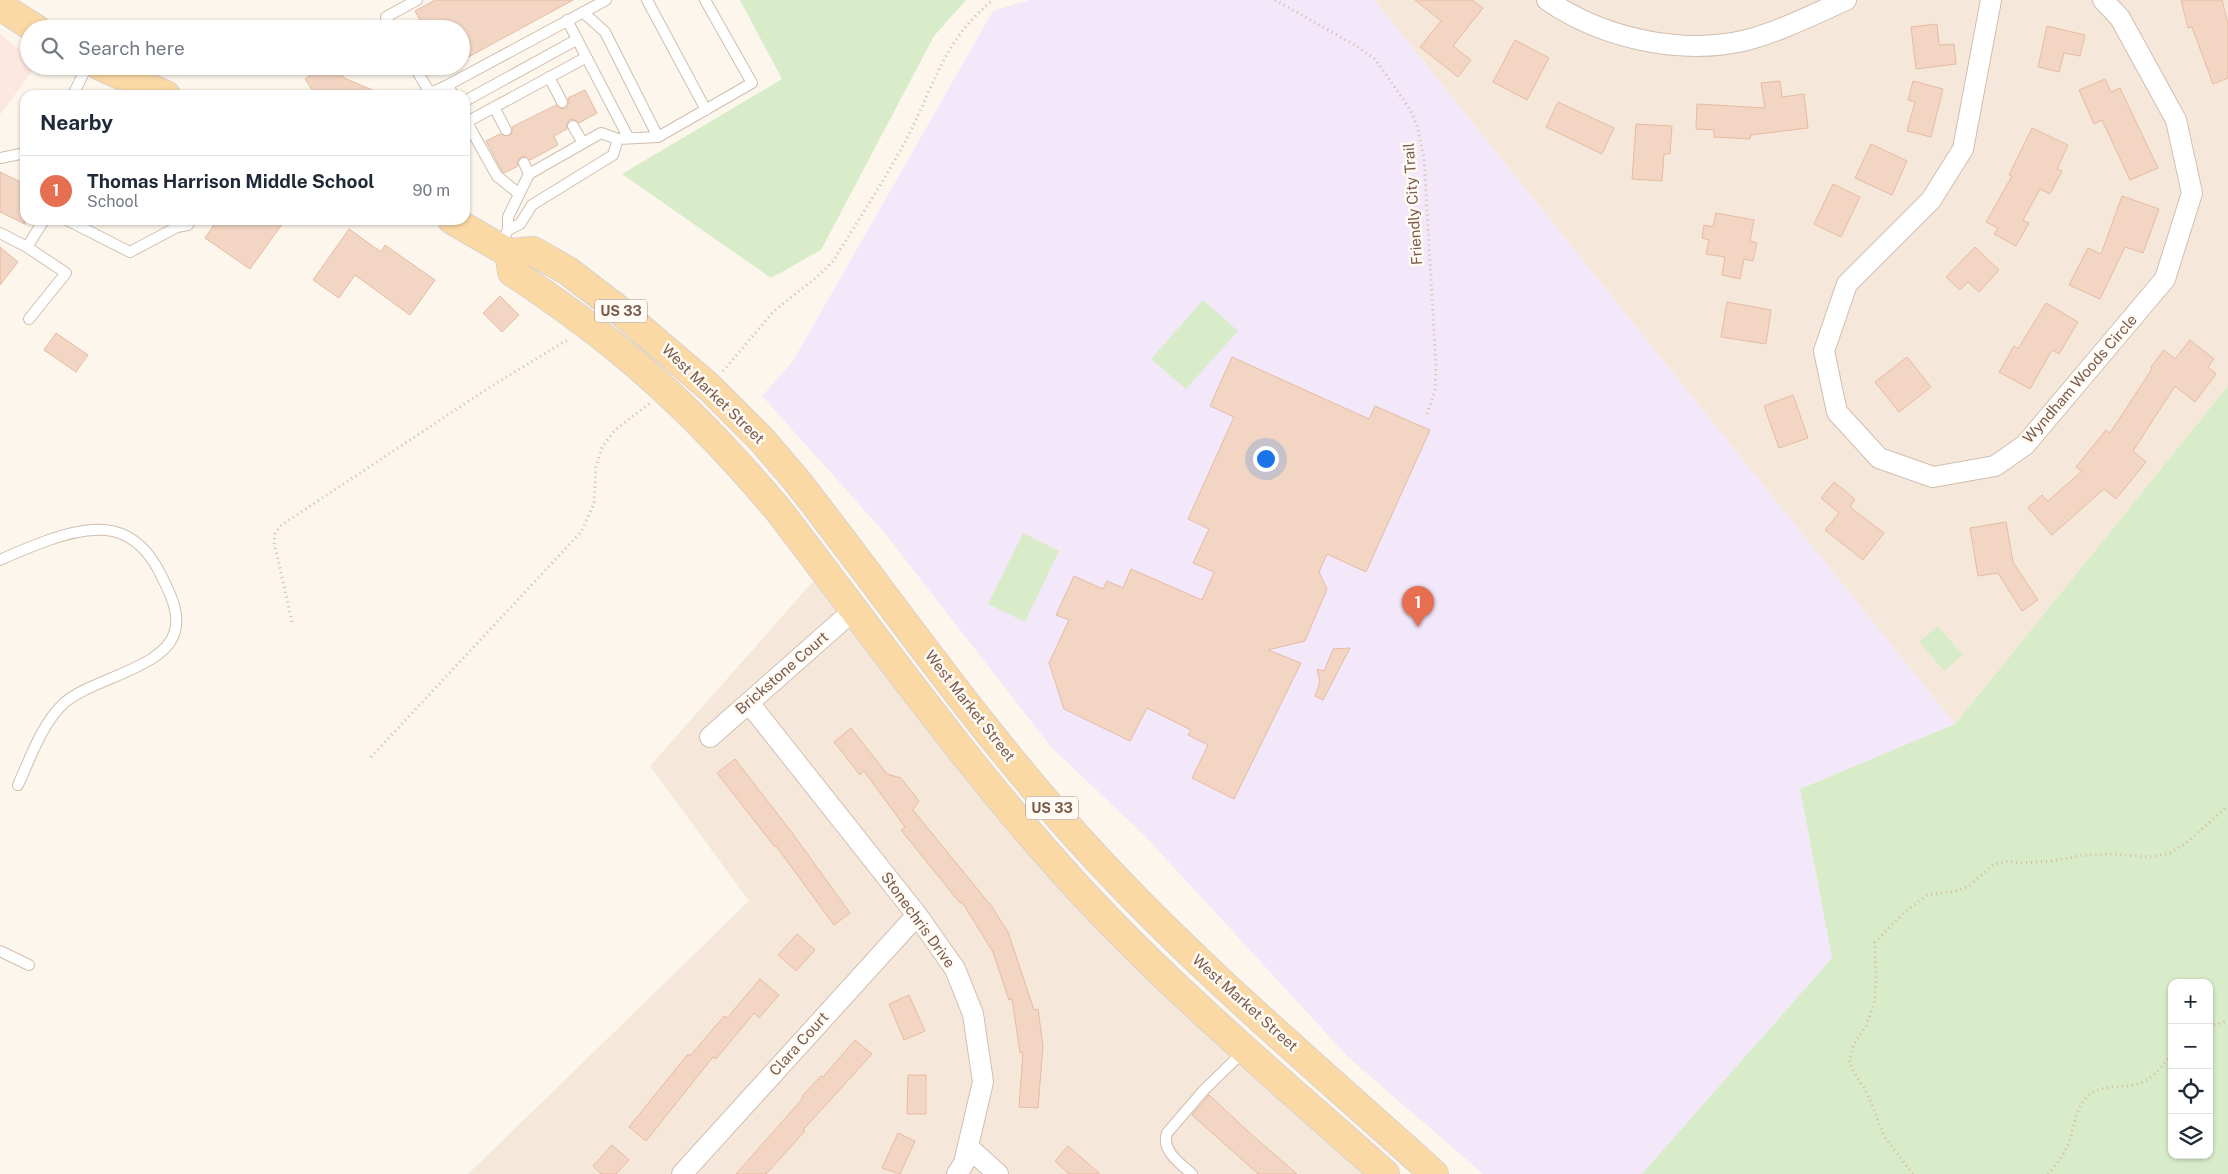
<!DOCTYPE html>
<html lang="en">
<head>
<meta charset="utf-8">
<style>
	:root { --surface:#fff; --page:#f6f6f7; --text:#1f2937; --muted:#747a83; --line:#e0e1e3; --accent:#e76f51 }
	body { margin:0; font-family:"Public Sans",sans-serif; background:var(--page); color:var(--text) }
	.controls { position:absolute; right:15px; bottom:15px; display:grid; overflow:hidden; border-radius:10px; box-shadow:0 1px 4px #0004 }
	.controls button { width:45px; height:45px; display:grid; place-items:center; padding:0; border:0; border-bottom:1px solid var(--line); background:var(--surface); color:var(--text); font:25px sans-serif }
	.you { position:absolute; left:1265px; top:458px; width:18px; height:18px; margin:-12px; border:4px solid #fff; border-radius:50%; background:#1a73e8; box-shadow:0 0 0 8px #1a73e833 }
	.badge { display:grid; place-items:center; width:32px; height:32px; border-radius:50%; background:var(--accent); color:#fff; font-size:16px; font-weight:700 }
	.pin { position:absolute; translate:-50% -41px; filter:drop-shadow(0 1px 2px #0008) }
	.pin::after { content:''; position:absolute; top:26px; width:18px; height:15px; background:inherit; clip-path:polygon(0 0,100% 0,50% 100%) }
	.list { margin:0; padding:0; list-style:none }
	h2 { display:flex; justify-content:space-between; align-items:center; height:65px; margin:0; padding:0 20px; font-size:21px }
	h2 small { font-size:16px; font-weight:400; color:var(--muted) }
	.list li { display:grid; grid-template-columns:32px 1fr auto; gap:15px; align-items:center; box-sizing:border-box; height:70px; padding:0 20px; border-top:1px solid var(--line) }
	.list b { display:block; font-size:19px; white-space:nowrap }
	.list p { margin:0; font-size:16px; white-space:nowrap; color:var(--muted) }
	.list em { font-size:16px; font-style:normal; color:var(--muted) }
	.icon { flex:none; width:28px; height:28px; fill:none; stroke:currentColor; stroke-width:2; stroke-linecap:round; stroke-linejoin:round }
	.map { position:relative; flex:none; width:2228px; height:1174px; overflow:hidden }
	.search { position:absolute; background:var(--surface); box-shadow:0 1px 4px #0004; left:20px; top:20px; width:450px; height:55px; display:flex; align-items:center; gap:12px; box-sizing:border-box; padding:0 18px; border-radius:28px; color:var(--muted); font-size:19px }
	.panel { position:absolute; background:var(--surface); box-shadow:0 1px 4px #0004; left:20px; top:90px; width:450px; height:135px; border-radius:15px }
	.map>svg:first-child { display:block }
</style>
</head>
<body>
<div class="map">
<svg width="2228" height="1174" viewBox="0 0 2228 1174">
	<rect width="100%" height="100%" fill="#fdf6ec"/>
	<path fill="#f5e8da" d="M1374,0H2228V386L1955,724Z
		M824,569L1045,851L1385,1174H468L749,901L650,766Z"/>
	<path fill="#fde8e0" d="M0,34L29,57V66H36L0,115Z"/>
	<path fill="#f3e8fa" d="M1029,0H1374L1955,724L1800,789L1832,958L1642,1174H1483L1348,1057L1145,836L1051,747L883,531L762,396L793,361L993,11Z"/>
	<path fill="#d8ecc9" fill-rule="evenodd" d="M740,0H966L934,36L821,250L771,278L622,174L782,79Z
		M1203,300L1238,331L1186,389L1151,359Z
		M2228,386V1174H1642L1832,958L1800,789L1955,724ZM2172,983H2209V1155H2172Z
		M1023,533L1059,551L1025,622L988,604Z
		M1938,626L1963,655L1944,671L1919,642Z"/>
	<path fill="#f3d5c3" stroke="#e6bba3" d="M435,0H573L461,61V29H425L415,11Z
		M1415,0H1472L1483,8L1453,46L1471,60L1458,77L1420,47L1441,21Z
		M2181,0H2222L2228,24V78L2213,84L2192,27L2188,28Z
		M1937,24L1939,45L1954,44L1956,64L1916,69L1911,27Z
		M2047,26L2085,35L2080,56L2064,53L2059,72L2038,67Z
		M1515,40L1549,58L1527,100L1493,82Z
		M324,66H336L344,78L384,95H324L313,91L305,79Z
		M2105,79L2111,92L2120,88L2158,168L2130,180L2102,120L2094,124L2079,90Z
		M1780,81L1782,97L1804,94L1808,128L1751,135L1750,139L1714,137V130L1696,129L1697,104L1765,108L1761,83Z
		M1913,81L1943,89L1931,137L1907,131L1915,102L1908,100Z
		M585,90L597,113L579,123L573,119L569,120L566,126L567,129L554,136L558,145L530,160L525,156L521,157L517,162L518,166L504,173L502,171L486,141L500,134L509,136L512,133V127L556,105L561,109L566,108L569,103L568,98Z
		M1558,102L1614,128L1602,154L1546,127Z
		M1636,124L1672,126L1670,154H1664L1662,181L1632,179Z
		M2032,128L2068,145L2057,169L2062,171L2050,194L2040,189L2023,220L2029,223L2016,246L1994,234L1998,228L1986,222L2012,176L2009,175Z
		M1871,144L1907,161L1892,195L1855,178Z
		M0,172L25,184V224L0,212Z
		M1833,184L1860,197L1841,237L1814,224Z
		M2122,196L2159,209L2143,253L2125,247L2100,299L2069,285L2088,248L2101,254Z
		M1716,213L1754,220L1750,241L1757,243L1753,261L1744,259L1740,279L1722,275L1725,257L1706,254L1709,240L1702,238L1704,225L1713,227Z
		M217,220H285L250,269L205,238Z
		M349,229L381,252L385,245L435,280L410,315L355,275L339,298L313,280Z
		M0,247L18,262L0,285Z
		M1975,247L1999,270L1979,292L1968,282L1960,290L1946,277Z
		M500,296L519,315L502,332L483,313Z
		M1727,302L1771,310L1766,344L1721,337Z
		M2046,303L2078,322L2059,354L2052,350L2030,389L1999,372L2014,346L2018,349Z
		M56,333L88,355L76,372L44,350Z
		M2190,340L2214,359L2208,367L2216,374L2195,402L2175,386L2133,451L2146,462L2116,499L2104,489L2052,535L2028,508L2042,495L2048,501L2082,471L2076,467L2106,430L2110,433L2152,369L2151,367L2164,350L2175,359Z
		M1232,357L1369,419L1375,406L1430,430L1366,572L1327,554L1319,572L1327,589L1305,641L1268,650L1301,663L1234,799L1192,778L1208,745L1188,735L1191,730L1147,708L1130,741L1064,709L1049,663L1069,620L1056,615L1074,576L1103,589L1107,581L1123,588L1131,569L1202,600L1214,572L1193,563L1209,529L1188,519L1234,417L1210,406Z
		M1907,357L1931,387L1899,412L1875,382Z
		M1793,395L1808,438L1779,448L1764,406Z
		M1834,482L1855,499L1850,507L1884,533L1863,560L1825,530L1839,513L1821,498Z
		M2006,522L2013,562L2038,600L2022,611L1998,573L1978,576L1970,528Z
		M1350,648L1323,700L1315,696L1320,682L1317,669L1324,671L1333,649Z
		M851,728L887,774L901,778L919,801L913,810L992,907L1008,932L1034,1010L1038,1009L1043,1046L1038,1108L1019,1107L1023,1052L1020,1053L1012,999L1009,1000L993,952L962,902L960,903L901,830L905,827L864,771L860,775L834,742Z
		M735,759L793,834L850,913L834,925L776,846L775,847L717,773Z
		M797,934L815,950L796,971L778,955Z
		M760,979L779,995L759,1018L754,1013L716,1059L713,1057L646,1141L629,1127L688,1054L690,1056L724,1016L727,1018Z
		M909,995L925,1031L904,1040L889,1004Z
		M855,1040L872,1054L803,1130L805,1131L779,1160L766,1174H736L803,1098L802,1096L821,1076L823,1077Z
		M908,1075H926V1114H907Z
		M1209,1095L1252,1135L1297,1174H1258L1247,1164L1192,1115Z
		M898,1133L915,1141L900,1174L882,1168Z
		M612,1145L629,1160L616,1174H601L593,1166Z
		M1068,1146L1100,1174H1069L1055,1161Z"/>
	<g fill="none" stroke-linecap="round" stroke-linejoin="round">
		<g stroke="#d1beb0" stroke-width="12">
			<path id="lane" d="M647,0L706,110
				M583,12L605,32L658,137
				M567,20L628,137
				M392,29L386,17L417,0
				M414,66L430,93L448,85L453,95
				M549,77L562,102
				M448,85L606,0
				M73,95L87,66
				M465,101L576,40
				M494,107L506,130
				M465,119L497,176L518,193
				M465,123L585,58
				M573,126L583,143
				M0,158L25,153
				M524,163L529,174
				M67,220L130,252L177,227L176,220
				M177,227L188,225L191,220
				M508,230V217L529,174L601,133L618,139L658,137L752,83L705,0
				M0,233L27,247L44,220
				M506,234L508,230L520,224L532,205L613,155L618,139
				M27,247L66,273L29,319
				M0,560C15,553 30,547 46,541C97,522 136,522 162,577C170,593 180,613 175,631C166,668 93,678 64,703C41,725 31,757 18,785
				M0,951L29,965
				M1192,1174C1180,1163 1161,1151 1167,1133L1204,1090L1245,1050"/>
		</g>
		<g stroke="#d1beb0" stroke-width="22">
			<path id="street" d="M1547,0C1602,38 1681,56 1747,40C1781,31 1814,14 1846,0
				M1991,0L1963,149L1931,200L1847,284L1824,351L1837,412L1879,458L1933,477L1995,466L2025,445L2165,279L2192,193L2176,120L2120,18L2103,0
				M749,703L917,915L955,969L973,1014L983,1082L964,1163L957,1174
				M710,737L855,609
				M968,1147L998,1174
				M682,1174L917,915"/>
		</g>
		<g stroke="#dad1cd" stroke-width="30">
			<path id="primary" d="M0,6L36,29
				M100,66L166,95
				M452,220L509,253L533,251L568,271L619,310L709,387L762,440L797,481C893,604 982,734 1088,849C1195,966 1317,1068 1434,1174
				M509,253L512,272C551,298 589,325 625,355C682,402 732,455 779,511C877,639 971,772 1080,890C1174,992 1282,1082 1385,1174"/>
		</g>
		<path stroke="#d9b8a5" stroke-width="3" stroke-dasharray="1 4" stroke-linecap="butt" d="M1275,0L1355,45L1376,60L1411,111L1417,126L1424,158L1436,366L1435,390L1427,414
			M723,371L774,311L818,276L834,260C858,220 885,180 907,138C934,86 944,39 993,0
			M292,622L274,542L275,534L280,526L493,385L569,339
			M371,757L581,532L594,504L596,467L602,447L615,430L650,403
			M2209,1026L2228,1021
			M1913,1174L1884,1136L1868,1095L1853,1070L1849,1060L1854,1044L1866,1026L1874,1004L1876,983L1875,942L1906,911L1927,895L1957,891L1969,886L1994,864L2008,861L2019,863L2051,861L2084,855L2112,854L2152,857L2170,853L2186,843L2228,806
			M2048,1174C2054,1167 2062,1158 2066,1149C2075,1132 2073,1110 2088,1096C2101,1085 2113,1088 2128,1086C2149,1084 2162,1069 2172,1051"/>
		<use href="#lane" stroke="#fff" stroke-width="10"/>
		<use href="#street" stroke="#fff" stroke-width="20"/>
		<use href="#primary" stroke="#fbd9a5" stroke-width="28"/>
	</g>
	<g text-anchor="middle" stroke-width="5" stroke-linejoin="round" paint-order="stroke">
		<g fill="#fffaf3" stroke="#a28b7f" stroke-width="1">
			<rect x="595" y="299.5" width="52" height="23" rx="4"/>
			<rect x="1026" y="796.5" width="52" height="23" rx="4"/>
		</g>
		<g font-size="14" font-weight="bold" fill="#7a5c4d">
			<text x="621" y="316">US 33</text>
			<text x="1052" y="813">US 33</text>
		</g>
		<g font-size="15" fill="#7a5c4d" stroke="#fffaf3">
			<text transform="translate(1413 204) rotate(-94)" y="5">Friendly City Trail</text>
			<text transform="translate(2080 379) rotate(-49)" y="5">Wyndham Woods Circle</text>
			<text transform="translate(713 394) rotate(44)" y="5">West Market Street</text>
			<text transform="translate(782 673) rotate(-41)" y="5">Brickstone Court</text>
			<text transform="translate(970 706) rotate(52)" y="5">West Market Street</text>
			<text transform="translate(918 920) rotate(54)" y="5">Stonechris Drive</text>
			<text transform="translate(1245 1003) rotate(42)" y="5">West Market Street</text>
			<text transform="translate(799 1044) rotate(-48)" y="5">Clara Court</text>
		</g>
	</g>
</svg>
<div class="controls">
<button>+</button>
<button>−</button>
<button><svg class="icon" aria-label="locate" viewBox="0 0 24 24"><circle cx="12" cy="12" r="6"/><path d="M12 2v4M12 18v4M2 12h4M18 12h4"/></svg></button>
<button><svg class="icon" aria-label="layers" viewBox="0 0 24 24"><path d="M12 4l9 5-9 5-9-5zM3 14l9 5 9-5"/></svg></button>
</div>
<div class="you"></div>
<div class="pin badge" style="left:1418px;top:627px">1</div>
<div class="search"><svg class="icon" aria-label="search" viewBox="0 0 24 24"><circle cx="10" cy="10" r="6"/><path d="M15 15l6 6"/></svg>Search here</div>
<section class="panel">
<h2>Nearby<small></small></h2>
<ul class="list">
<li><span class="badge">1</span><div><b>Thomas Harrison Middle School</b><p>School</p></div><em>90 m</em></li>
</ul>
</section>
</div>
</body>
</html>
